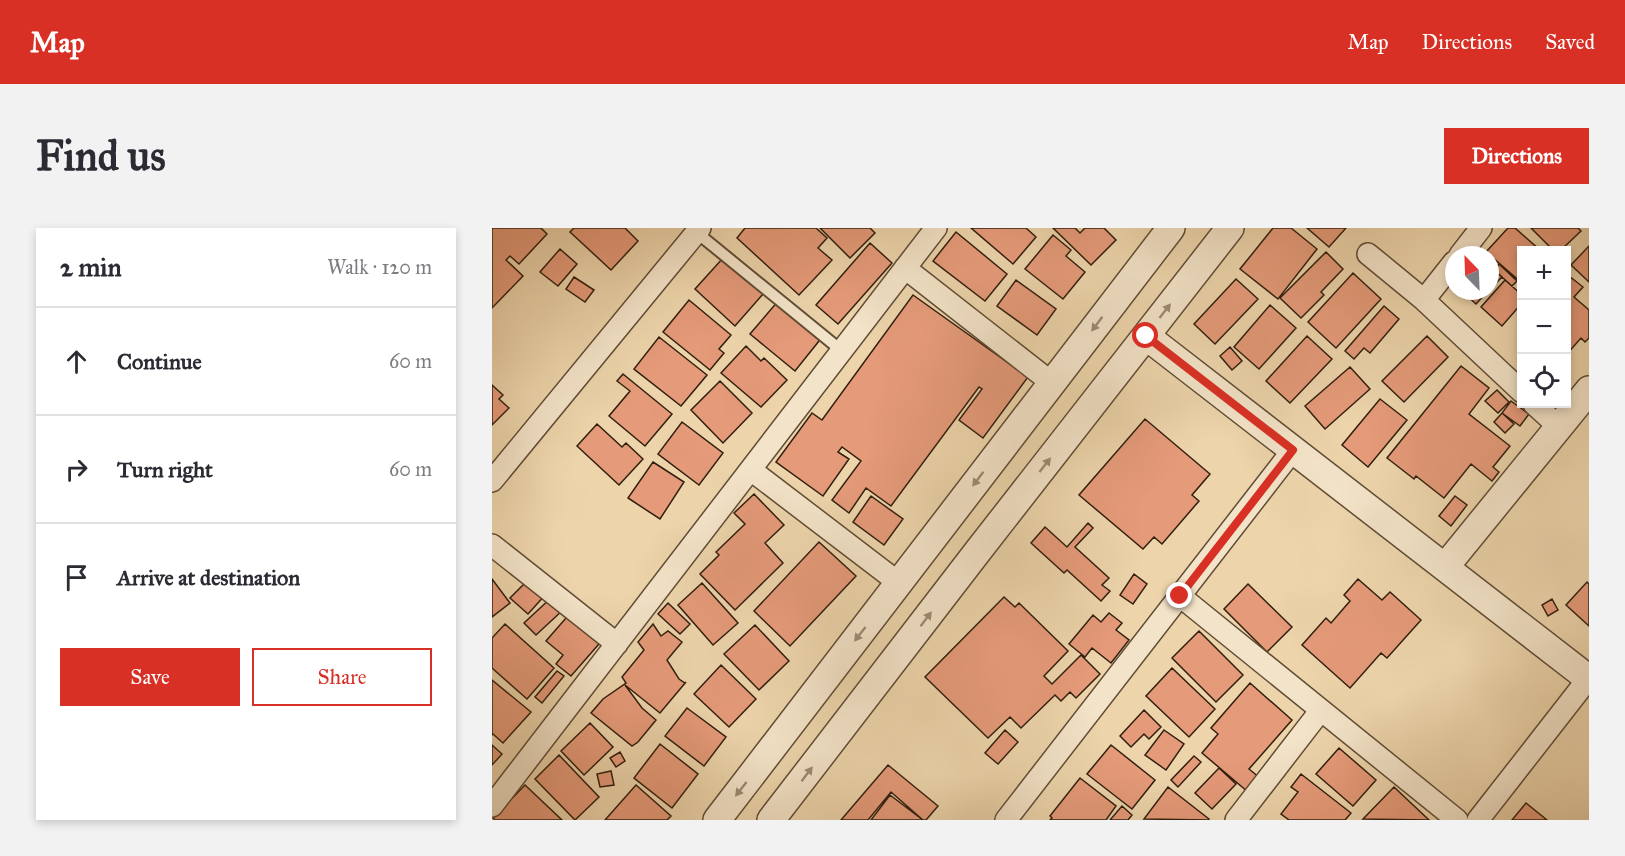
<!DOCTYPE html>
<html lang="en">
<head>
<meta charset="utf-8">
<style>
	:root { --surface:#fff; --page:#f2f2f3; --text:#2b2b33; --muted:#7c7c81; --line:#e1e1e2; --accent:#d93025 }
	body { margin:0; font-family:"IM FELL Great Primer",serif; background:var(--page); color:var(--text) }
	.controls { position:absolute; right:18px; top:18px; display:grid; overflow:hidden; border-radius:0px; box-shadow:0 3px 9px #0003 }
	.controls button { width:54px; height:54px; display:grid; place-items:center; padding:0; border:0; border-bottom:2px solid var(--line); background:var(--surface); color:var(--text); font:30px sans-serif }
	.compass { position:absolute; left:953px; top:18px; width:54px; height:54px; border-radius:50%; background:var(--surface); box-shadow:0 3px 9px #0003; rotate:337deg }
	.stop { position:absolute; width:18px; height:18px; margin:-14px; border:4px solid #d93025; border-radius:50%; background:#fff }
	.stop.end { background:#d93025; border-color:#fff; box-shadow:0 2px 6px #0008 }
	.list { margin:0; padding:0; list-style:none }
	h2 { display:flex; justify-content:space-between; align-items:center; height:78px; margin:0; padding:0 24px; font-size:26px }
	h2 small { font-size:20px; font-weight:400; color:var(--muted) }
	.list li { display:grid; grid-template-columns:39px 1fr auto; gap:18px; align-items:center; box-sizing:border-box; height:108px; padding:0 24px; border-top:2px solid var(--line) }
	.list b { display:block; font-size:22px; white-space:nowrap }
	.list em { font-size:20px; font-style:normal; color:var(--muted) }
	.actions { display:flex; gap:12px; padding:18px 24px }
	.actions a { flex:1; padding:14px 0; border:2px solid var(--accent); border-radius:0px; text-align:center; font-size:21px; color:var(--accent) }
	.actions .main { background:var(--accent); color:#fff }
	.icon { flex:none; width:33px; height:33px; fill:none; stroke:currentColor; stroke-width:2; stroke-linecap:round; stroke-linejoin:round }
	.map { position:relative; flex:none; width:1097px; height:592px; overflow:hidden; border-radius:0px }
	header { display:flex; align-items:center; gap:36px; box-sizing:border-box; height:84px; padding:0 30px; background:var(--accent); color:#fff }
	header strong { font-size:28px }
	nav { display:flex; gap:33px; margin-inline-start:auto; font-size:21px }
	.intro { display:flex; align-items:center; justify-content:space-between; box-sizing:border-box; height:144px; padding:0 36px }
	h1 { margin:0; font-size:42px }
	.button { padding:15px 27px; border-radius:0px; background:var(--accent); color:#fff; font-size:21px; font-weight:700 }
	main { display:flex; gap:36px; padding:0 36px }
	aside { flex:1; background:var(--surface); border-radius:0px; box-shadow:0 3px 9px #0003 }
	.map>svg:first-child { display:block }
</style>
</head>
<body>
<header>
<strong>Map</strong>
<nav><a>Map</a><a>Directions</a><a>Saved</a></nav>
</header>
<div class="intro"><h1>Find us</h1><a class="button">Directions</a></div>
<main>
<aside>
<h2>2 min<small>Walk · 120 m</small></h2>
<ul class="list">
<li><svg class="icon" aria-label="ahead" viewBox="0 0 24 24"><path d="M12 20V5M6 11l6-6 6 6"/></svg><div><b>Continue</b></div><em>60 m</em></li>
<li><svg class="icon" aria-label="right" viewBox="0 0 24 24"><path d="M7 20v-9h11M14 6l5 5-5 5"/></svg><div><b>Turn right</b></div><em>60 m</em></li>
<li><svg class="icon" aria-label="arrive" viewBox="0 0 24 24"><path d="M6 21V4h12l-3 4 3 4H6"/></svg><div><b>Arrive at destination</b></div></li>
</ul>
<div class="actions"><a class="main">Save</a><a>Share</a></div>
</aside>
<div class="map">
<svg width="1097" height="592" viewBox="0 0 1097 592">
	<rect width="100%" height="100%" fill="#edd4ab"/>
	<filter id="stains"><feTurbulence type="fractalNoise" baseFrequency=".00333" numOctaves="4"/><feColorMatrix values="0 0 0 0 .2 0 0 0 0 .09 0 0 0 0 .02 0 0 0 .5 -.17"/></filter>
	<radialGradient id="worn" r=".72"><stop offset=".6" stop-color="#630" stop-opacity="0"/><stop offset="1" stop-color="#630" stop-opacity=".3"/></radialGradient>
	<path fill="#e59a79" stroke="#311f0e" stroke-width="1.5" d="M0,0H49L55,6L27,36L18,28L14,32L31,48L0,80Z
		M82,0H133L146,13L119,42L78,4Z
		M253,0H324L335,10L326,20L340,32L307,67L245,10Z
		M328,0H378L383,5L358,30Z
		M479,0H534L544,9L521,36Z
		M561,0H583L588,5L593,0H612L624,12L599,37Z
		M781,0H799L825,21L786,71L748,41Z
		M815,0H854L837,19Z
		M1016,0H1023L1048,22H1030V55L994,24Z
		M1039,0H1086L1089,3L1069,22H1061Z
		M464,4L515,46L493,73L441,33Z
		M561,7L579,22L574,28L593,44L571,71L533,41Z
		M378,15L400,35L346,96L324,77Z
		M1097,18V54L1079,37Z
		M68,21L85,36L66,58L48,44Z
		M834,24L851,41L829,64L832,67L809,90L788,70Z
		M231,30L271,66L243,98L203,61Z
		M1007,36L1025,53L1020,58L1002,42Z
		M998,38L1010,49L998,61Z
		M861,45L889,71L844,120L816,94Z
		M1077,48L1091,59L1082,69L1097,82V110L1093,114L1089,110L1074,127V50Z
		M82,49L102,62L93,74L74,61Z
		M744,51L766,71L723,116L702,96Z
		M524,52L564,81L545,107L505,78Z
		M1013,52L1030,67V75L1010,98L989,79Z
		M970,63H996L984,76Z
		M421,67L536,149L491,210L467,192L490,161L487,159L399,278L374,260L357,285L340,272L369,233L350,219L346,224L357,231L331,268L284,234L320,185L330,192Z
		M197,72L239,107L227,121L232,125L218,142L171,104Z
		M287,72L331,108L303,143L258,106Z
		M778,77L804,100L767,141L742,119Z
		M892,78L907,91L878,125L872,120L862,131L853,123Z
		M815,108L840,131L798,175L774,153Z
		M935,108L956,129L912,174L890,153Z
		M167,109L215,147L189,178L142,141Z
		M254,118L269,133L272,130L295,152L269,179L229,145Z
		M738,119L750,133L740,142L728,128Z
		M969,138L997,160L977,186L1018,218L1001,239L1007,244L1000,253L979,236L952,270L924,248L922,251L895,230Z
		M858,139L878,161L833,201L813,178Z
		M131,146L180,186L153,218L117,188L138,163L125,153Z
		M228,153L260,185L231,215L199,182Z
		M0,157L11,167L7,171L17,180L0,197Z
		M1005,162L1017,174L1006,185L993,173Z
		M888,171L915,192L876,239L850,217Z
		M1019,173L1037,186L1028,198L1010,185Z
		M1010,185L1022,196L1013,205L1002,194Z
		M653,191L718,246L700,267L707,273L670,316L662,309L651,321L587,267Z
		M190,194L231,225L207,257L166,226Z
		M105,196L130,219L134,215L151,231L127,257L85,218Z
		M161,234L192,254L168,291L136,270Z
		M262,266L292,297L273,315L291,335L243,382L208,346L227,327L224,324L253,296L242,285Z
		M379,268L411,291L392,317L361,294Z
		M963,268L975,277L959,298L947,288Z
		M596,295L601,300L583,319L617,350L610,357L618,363L609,373L575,342L572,345L539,315L553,299L575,319Z
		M327,314L364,348L298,418L262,383Z
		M642,346L655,356L641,376L628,367Z
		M0,351L18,375L0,389Z
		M37,351L54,366L36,386L18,370Z
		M866,351L890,372L898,364L929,392L895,430L889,425L858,460L810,417L834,390L839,395L858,373L852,367Z
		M1095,354L1097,356V398L1074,377Z
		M210,355L246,395L221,417L186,377Z
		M756,356L800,399L775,424L732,381Z
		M60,369L72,381L44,407L32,395Z
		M512,369L523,379L527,375L576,423L552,448L560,456L589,427L608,446L584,470L578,464L569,473L563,467L529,500L518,489L496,510L433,449Z
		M1060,371L1066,382L1056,388L1050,377Z
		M176,375L198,396L188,406L166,386Z
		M81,382L113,409L79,448L64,436L71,427L54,413Z
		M617,385L630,395L624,402L637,412L619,435L600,420L593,429L577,416L601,387L609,394Z
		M13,396L62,440L35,471L0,440V410Z
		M161,396L169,408L176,403L190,414L175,432L187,451L193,455L194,454L168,485L133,457L150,480L164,492L146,514L140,518L99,485L111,471L134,455L130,449L152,422L146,414Z
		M263,397L297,433L267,462L232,426Z
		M707,403L751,447L724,474L680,430Z
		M229,437L264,471L237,499L202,466Z
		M680,440L723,481L697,509L654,468Z
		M65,443L72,448L50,475L43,469Z
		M0,452L39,484L11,515L1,506L0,507Z
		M758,455L800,492L757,541L768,550L756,564L710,525L726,506L719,500Z
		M195,480L234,509L212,538L173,508Z
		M652,482L669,499L657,511L652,506L639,519L628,508Z
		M98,495L121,519L92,547L69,523Z
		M513,502L526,514L506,536L493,525Z
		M672,502L692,516L674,542L653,527Z
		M168,516L206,546L180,580L142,550Z
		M0,517L10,526L0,537Z
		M619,517L663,552L640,581L595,546Z
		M847,520L884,552L861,578L824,546Z
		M128,524L133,533L124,539L118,530Z
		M67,527L107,569L83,592L43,551Z
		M702,528L709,534L686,559L679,552Z
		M396,537L446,578L434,592H431L399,564L376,592H349Z
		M727,540L744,556L720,581L703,565Z
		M119,543L122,557L108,559L105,546Z
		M809,546L859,585L853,592H797L789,586L806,564L799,559Z
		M588,550L624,578L614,592H558L560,590L558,588Z
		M33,557L70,592H3L1,590Z
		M144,557L179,588L175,592H113Z
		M676,559L717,591L716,592L652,591Z
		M902,559L937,592L871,591Z
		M398,567L431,592H379Z
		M1034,575L1055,592H1020Z
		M630,578L640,587L636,592H618Z"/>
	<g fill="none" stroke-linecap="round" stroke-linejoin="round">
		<g stroke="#604c35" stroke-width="14">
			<path id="service" d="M204,4L350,123"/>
		</g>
		<g stroke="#604c35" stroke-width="24">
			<path id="minor" d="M876,26L932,72
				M968,27L989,0
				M962,34L932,72L1030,164
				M413,40L560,155
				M1042,176L1067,199
				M259,242L407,355
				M0,253L208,0
				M0,317L125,416
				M688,368L965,592
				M0,578L444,0
				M514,592L801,222
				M744,592L829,482
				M986,592L1096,451"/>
		</g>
		<g stroke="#604c35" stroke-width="30">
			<path id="tertiary" d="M654,108L1097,451
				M953,339L1097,162
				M225,592L679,0
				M279,592L486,323L738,0"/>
		</g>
		<use href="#service" stroke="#f3e3c8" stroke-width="10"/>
		<use href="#minor" stroke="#f3e3c8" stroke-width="21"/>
		<use href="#tertiary" stroke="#f3e3c8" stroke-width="27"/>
	</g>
	<defs><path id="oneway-solid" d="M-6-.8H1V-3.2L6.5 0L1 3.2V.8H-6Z" transform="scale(1.5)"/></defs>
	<g fill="#9c8b74">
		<use href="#oneway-solid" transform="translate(673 83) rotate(-52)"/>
		<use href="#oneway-solid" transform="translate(605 96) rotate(127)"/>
		<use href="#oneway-solid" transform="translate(553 237) rotate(-52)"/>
		<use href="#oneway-solid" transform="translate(486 251) rotate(127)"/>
		<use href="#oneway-solid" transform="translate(434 391) rotate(-53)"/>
		<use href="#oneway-solid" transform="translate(368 406) rotate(128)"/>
		<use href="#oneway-solid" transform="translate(315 546) rotate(-53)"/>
		<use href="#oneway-solid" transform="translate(249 561) rotate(128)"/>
	</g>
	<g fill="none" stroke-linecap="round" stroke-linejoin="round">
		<path stroke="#d93025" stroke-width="8" d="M654,108L801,222L688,368"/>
	</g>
	<rect width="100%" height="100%" filter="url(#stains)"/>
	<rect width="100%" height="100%" fill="url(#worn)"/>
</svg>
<div class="controls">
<button>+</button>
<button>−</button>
<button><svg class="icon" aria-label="locate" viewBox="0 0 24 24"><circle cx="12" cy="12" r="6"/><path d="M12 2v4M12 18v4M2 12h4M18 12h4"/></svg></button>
</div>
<svg class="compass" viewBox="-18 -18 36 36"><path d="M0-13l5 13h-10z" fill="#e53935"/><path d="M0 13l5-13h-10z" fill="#7c7c81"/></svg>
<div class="stop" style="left:654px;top:108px"></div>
<div class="stop end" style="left:688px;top:368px"></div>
</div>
</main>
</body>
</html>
